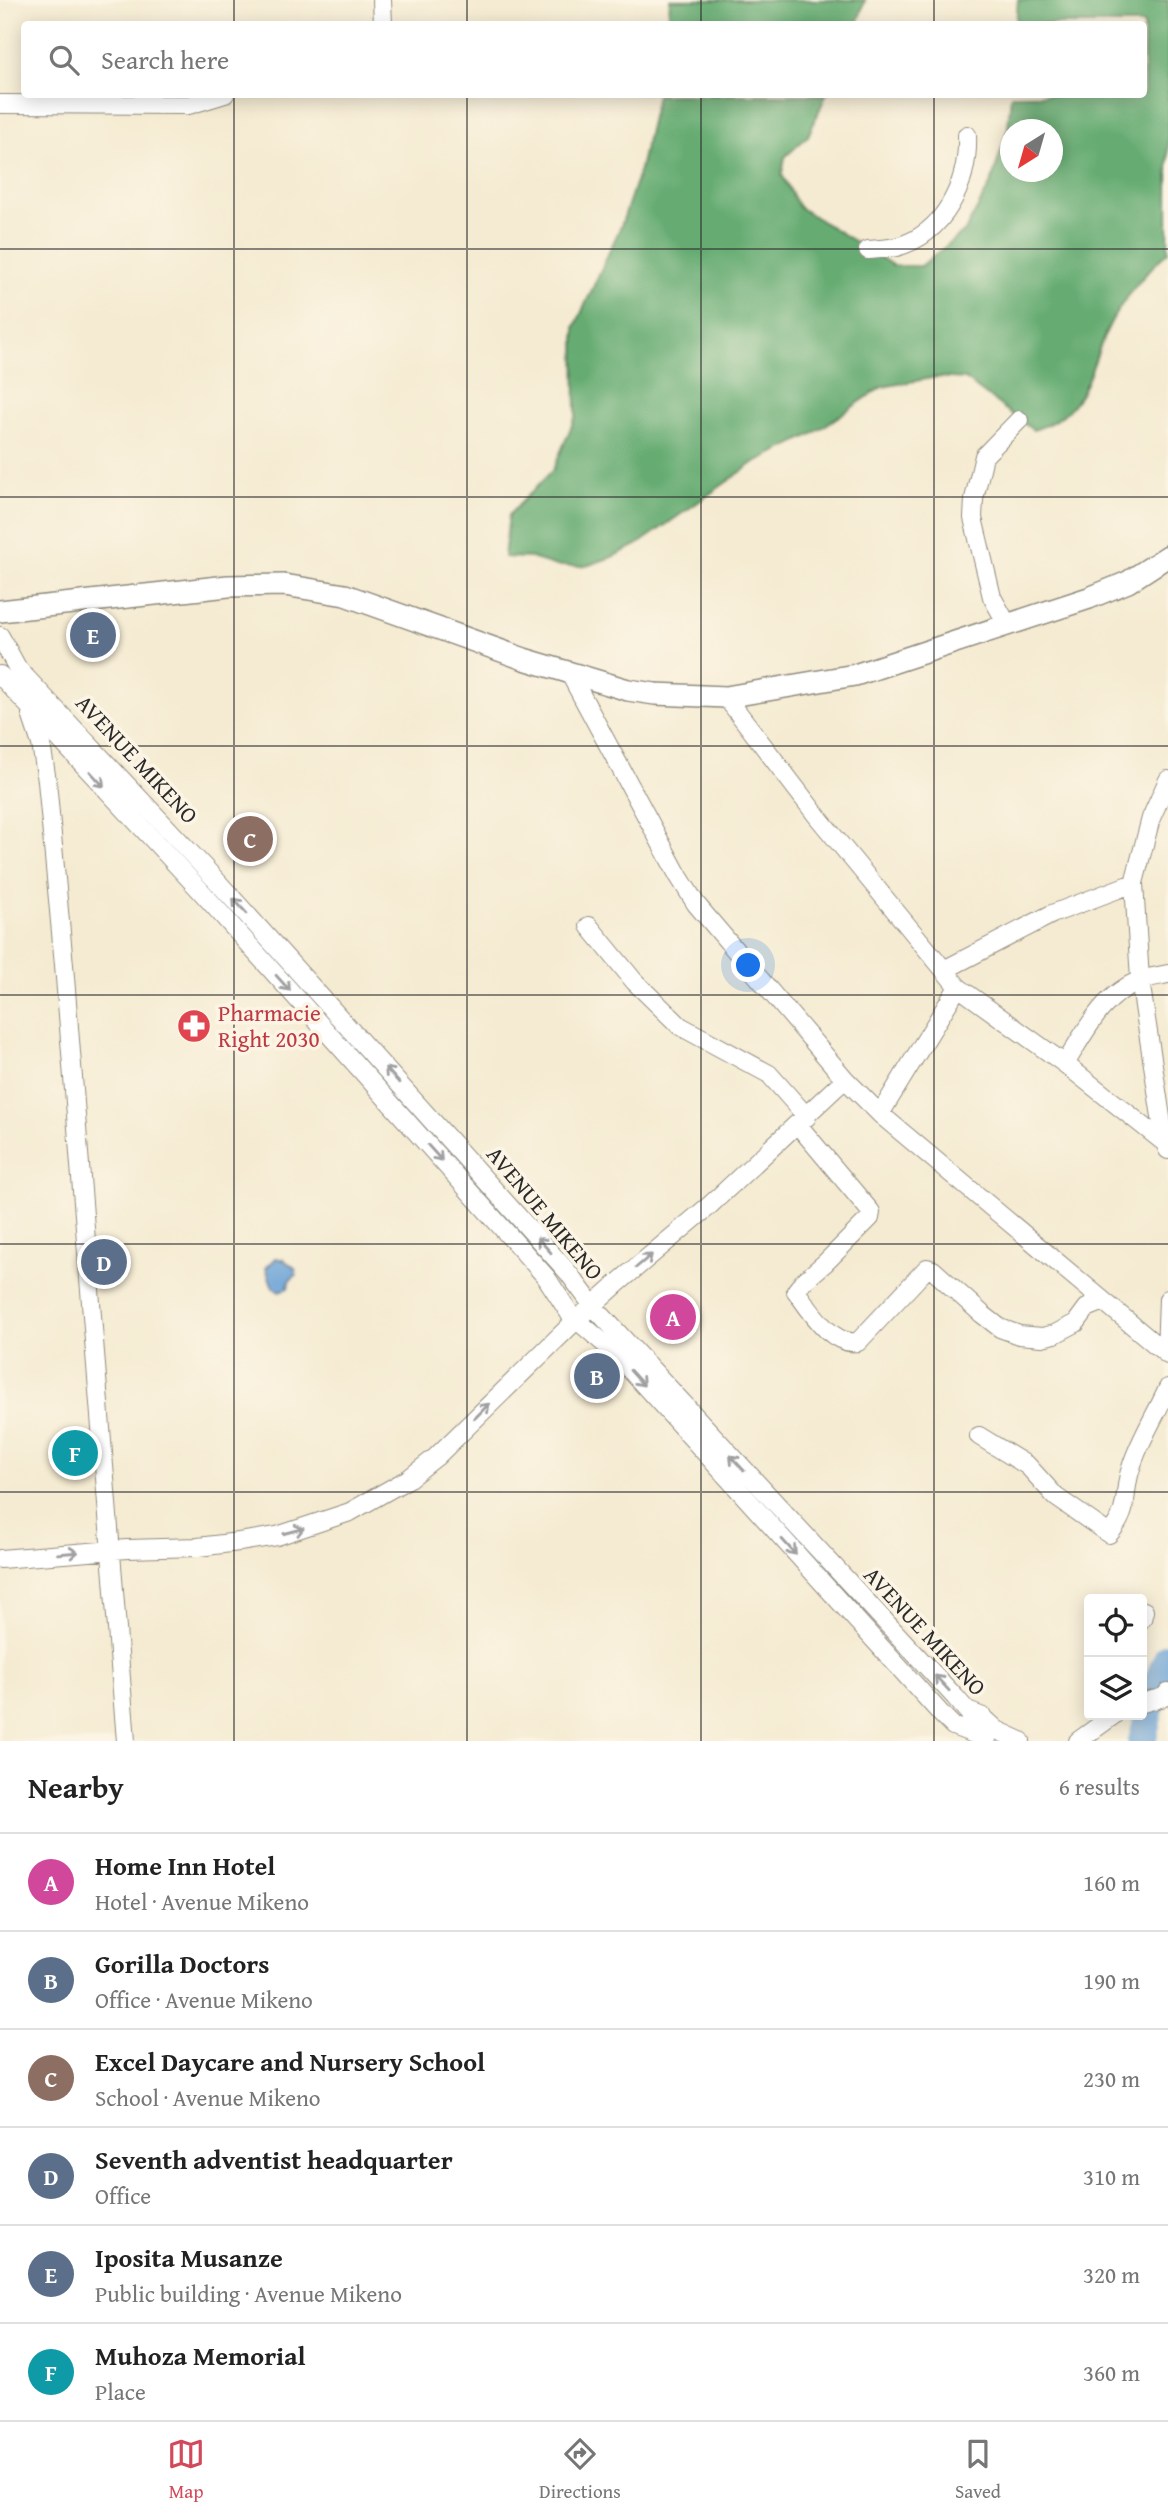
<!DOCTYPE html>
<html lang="en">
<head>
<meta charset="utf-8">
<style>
	:root { --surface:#fff; --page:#f6f6f6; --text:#222; --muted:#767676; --line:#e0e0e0; --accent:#d1495b }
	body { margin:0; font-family:"Gentium Book Plus",serif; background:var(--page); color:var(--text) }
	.controls { position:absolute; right:21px; bottom:21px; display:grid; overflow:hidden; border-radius:7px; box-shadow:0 4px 18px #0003 }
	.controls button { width:63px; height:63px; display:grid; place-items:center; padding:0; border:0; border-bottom:2px solid var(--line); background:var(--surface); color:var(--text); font:35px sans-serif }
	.compass { position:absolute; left:1000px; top:119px; width:63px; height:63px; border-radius:50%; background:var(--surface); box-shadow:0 4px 18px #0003; rotate:217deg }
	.you { position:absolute; left:749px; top:966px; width:24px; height:24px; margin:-18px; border:5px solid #fff; border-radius:50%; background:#1a73e8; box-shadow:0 0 0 10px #1a73e833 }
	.badge { display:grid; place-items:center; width:46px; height:46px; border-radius:50%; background:var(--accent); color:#fff; font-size:23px; font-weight:700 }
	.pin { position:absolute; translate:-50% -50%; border:4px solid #fff; box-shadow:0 2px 7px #0006 }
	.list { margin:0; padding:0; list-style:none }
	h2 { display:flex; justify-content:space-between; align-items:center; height:91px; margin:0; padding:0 28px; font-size:30px }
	h2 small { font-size:23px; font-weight:400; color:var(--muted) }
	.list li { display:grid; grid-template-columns:46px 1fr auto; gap:21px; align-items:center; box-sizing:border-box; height:98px; padding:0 28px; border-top:2px solid var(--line) }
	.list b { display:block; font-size:26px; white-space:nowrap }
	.list p { margin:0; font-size:23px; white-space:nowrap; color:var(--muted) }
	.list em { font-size:23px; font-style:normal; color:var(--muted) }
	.icon { flex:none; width:38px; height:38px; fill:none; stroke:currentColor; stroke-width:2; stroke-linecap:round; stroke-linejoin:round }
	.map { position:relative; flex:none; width:1168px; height:1741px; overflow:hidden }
	.search { position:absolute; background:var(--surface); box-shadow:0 4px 18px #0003; left:21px; right:21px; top:21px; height:77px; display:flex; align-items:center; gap:18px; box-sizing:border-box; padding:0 24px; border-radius:7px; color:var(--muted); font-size:26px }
	.sheet { height:679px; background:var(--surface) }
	nav { display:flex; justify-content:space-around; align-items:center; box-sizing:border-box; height:98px; border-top:2px solid var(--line); background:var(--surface); font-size:19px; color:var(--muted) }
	nav a { display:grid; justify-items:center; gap:4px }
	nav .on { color:var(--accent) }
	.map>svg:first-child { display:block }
</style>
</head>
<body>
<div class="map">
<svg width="1168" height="1741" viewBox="0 0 1168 1741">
	<rect width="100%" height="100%" fill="#fcf5e5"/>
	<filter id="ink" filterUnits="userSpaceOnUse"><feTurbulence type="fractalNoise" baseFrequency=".0143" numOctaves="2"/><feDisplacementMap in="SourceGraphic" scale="14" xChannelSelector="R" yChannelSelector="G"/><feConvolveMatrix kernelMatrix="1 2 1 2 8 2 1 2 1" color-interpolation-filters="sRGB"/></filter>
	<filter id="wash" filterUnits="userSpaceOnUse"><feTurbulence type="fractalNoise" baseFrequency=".00686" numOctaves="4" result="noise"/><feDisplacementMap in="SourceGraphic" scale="28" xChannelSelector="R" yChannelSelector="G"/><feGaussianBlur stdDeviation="1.57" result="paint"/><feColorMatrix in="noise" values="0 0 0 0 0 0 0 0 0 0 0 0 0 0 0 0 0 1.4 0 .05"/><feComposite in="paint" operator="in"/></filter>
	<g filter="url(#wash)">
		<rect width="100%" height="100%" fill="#f5ebd2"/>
		<path fill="#66ac72" stroke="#486c4e" stroke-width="2" fill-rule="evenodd" d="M670,0H865L857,24H668Z
			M1018,0H1168V252C1146,271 1118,305 1106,332C1087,375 1085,415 1033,430L965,379L937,377L882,387L811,435L755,462L637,545L612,557L586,566H557L531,558L504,557L509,515L553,470L576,416L575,327L621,226L640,169L657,95H826L808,136L785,157L782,175L799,207L894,266H921L965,231L991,183L1008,128L1011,95L1144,94V24H1016ZM1010,130H1052V172H1010Z"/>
		<path fill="#68a0d6" stroke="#4a6680" stroke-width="2" d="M276,1258L284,1260L295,1268L296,1275L289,1281L288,1288L280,1291L273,1288L266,1268Z"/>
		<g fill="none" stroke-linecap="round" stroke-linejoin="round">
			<path stroke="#68a0d6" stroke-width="28" d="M1142,1741L1155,1688L1168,1657"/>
		</g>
	</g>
	<g filter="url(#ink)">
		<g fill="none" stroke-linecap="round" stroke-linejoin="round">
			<g stroke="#908b7e" stroke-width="20">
				<path id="minor" d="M382,0L383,24
					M0,104L189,105L225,94
					M868,250C877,249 887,249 896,247C945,234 969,182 967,135
					M1007,624L992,597L973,518L974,499L984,456L1019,420
					M0,636L18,669L215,879L567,1271L593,1306L955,1697L968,1712L984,1737
					M570,674L678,875L696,904L845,1079L880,1114L1168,1355
					M0,675L199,889L546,1277L570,1314L615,1353L943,1716L953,1726L987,1739
					M726,697L817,816L958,987L1065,1064L1165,1143L1168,1150
					M31,714L41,744L47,781L64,965L126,1741
					M589,926L634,981L680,1026L769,1074L807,1117
					M944,970L1052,914L1134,883
					M1065,1064C1085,1032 1103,994 1141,980C1149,977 1159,976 1168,974
					M880,1114L958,987
					M798,1125L871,1212L870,1218L825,1263L803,1282L796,1291C810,1310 831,1346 858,1342L927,1268L933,1270L982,1314L1000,1328L1019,1335L1042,1337L1055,1334L1076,1323L1087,1308L1102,1302
					M1165,1143L1140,980L1134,883L1151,818L1168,780
					M1166,1352L1168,1299
					M979,1436L1028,1466L1056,1497L1109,1534C1131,1510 1122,1494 1131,1468C1138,1443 1157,1413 1168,1388
					M0,1559L127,1549L198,1547L239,1542L277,1536L350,1512L408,1479L436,1457L570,1326L619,1282L709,1206L845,1079
					M1142,1619L1144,1611
					M1142,1703L1164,1697L1168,1692
					M970,1712L983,1717L997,1730L1021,1741
					M1078,1741L1114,1715"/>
			</g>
			<g stroke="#908b7e" stroke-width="24">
				<path id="major" d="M0,611L228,586L284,585L345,595L524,659L628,690L655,694L726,697L855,675L1089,598L1128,582L1168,556"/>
			</g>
			<use href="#minor" stroke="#fff" stroke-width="18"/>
			<use href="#major" stroke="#fff" stroke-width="21"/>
		</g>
		<defs><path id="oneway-shaft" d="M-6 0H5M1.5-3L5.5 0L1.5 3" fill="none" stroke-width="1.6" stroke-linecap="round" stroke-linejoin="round" transform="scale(1.75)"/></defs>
		<g stroke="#a0a0a0">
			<use href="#oneway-shaft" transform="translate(97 779) rotate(47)"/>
			<use href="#oneway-shaft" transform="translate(240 906) rotate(-132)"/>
			<use href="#oneway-shaft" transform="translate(283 983) rotate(48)"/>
			<use href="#oneway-shaft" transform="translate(392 1075) rotate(-132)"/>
			<use href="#oneway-shaft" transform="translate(435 1153) rotate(48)"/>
			<use href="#oneway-shaft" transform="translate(544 1245) rotate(-132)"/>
			<use href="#oneway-shaft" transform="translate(644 1261) rotate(-40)"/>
			<use href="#oneway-shaft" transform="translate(637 1378) rotate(48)"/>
			<use href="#oneway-shaft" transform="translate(482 1411) rotate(-45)"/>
			<use href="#oneway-shaft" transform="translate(737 1463) rotate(-133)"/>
			<use href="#oneway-shaft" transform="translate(294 1531) rotate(-15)"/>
			<use href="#oneway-shaft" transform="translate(789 1547) rotate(48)"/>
			<use href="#oneway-shaft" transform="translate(68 1553) rotate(-5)"/>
			<use href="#oneway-shaft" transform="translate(942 1683) rotate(-133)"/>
		</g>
	</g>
	<path fill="none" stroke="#2b2b2b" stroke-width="2" stroke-opacity="0.55" d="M234,0V24M467,0V24M701,0V24M934,0V24M234,94V1741M467,94V1741M701,94V1741M934,94V1741M0,249H1168M0,497H1168M0,746H1168M0,995H1168M0,1244H1168M0,1492H1168"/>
	<defs>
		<g id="pharmacy-disc" transform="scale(1.75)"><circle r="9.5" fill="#e0444e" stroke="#fcf5e5"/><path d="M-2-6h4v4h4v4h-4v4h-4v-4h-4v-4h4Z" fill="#fff"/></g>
	</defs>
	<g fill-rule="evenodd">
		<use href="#pharmacy-disc" x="194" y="1026"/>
	</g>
	<g text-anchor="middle" stroke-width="7" stroke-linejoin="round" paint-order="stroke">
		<g font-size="23" fill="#2b2b2b" stroke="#fcf5e5">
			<text transform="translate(137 759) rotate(47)" y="8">AVENUE MIKENO</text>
			<text transform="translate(545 1213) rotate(50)" y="8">AVENUE MIKENO</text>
			<text transform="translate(925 1631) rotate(47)" y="8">AVENUE MIKENO</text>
		</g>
		<g font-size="23" fill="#be3a42" stroke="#fcf5e5" text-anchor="start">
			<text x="218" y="1021">Pharmacie<tspan x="218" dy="26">Right 2030</tspan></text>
		</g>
	</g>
</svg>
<div class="controls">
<button><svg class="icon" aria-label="locate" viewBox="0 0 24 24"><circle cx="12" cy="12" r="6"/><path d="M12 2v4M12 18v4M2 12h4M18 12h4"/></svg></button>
<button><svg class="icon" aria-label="layers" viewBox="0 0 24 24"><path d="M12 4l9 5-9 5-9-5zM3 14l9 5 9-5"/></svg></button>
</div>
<svg class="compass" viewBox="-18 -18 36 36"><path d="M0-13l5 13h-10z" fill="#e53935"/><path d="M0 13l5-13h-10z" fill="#767676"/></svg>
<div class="you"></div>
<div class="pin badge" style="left:673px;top:1317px;background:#d1479c">A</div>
<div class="pin badge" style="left:597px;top:1376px;background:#5c6f8a">B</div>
<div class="pin badge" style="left:250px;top:839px;background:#8d6e63">C</div>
<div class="pin badge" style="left:104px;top:1262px;background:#5c6f8a">D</div>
<div class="pin badge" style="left:93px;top:635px;background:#5c6f8a">E</div>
<div class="pin badge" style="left:75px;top:1453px;background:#0f9aa8">F</div>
<div class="search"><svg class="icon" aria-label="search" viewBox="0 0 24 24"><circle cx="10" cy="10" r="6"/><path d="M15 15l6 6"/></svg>Search here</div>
</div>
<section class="sheet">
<h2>Nearby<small>6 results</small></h2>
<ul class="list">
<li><span class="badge" style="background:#d1479c">A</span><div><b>Home Inn Hotel</b><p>Hotel · Avenue Mikeno</p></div><em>160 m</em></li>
<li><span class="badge" style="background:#5c6f8a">B</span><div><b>Gorilla Doctors</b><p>Office · Avenue Mikeno</p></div><em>190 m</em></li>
<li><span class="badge" style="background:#8d6e63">C</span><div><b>Excel Daycare and Nursery School</b><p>School · Avenue Mikeno</p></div><em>230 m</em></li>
<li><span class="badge" style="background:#5c6f8a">D</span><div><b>Seventh adventist headquarter</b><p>Office</p></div><em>310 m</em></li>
<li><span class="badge" style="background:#5c6f8a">E</span><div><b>Iposita Musanze</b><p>Public building · Avenue Mikeno</p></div><em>320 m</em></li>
<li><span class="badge" style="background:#0f9aa8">F</span><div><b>Muhoza Memorial</b><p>Place</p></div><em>360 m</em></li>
</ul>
</section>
<nav>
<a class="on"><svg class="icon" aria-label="map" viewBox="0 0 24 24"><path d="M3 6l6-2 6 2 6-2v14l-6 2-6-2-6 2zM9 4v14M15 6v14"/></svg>Map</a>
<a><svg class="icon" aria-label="directions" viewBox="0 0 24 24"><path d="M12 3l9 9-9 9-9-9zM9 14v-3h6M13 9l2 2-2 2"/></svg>Directions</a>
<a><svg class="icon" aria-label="saved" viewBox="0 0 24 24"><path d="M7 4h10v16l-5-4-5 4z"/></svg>Saved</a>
</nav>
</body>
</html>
